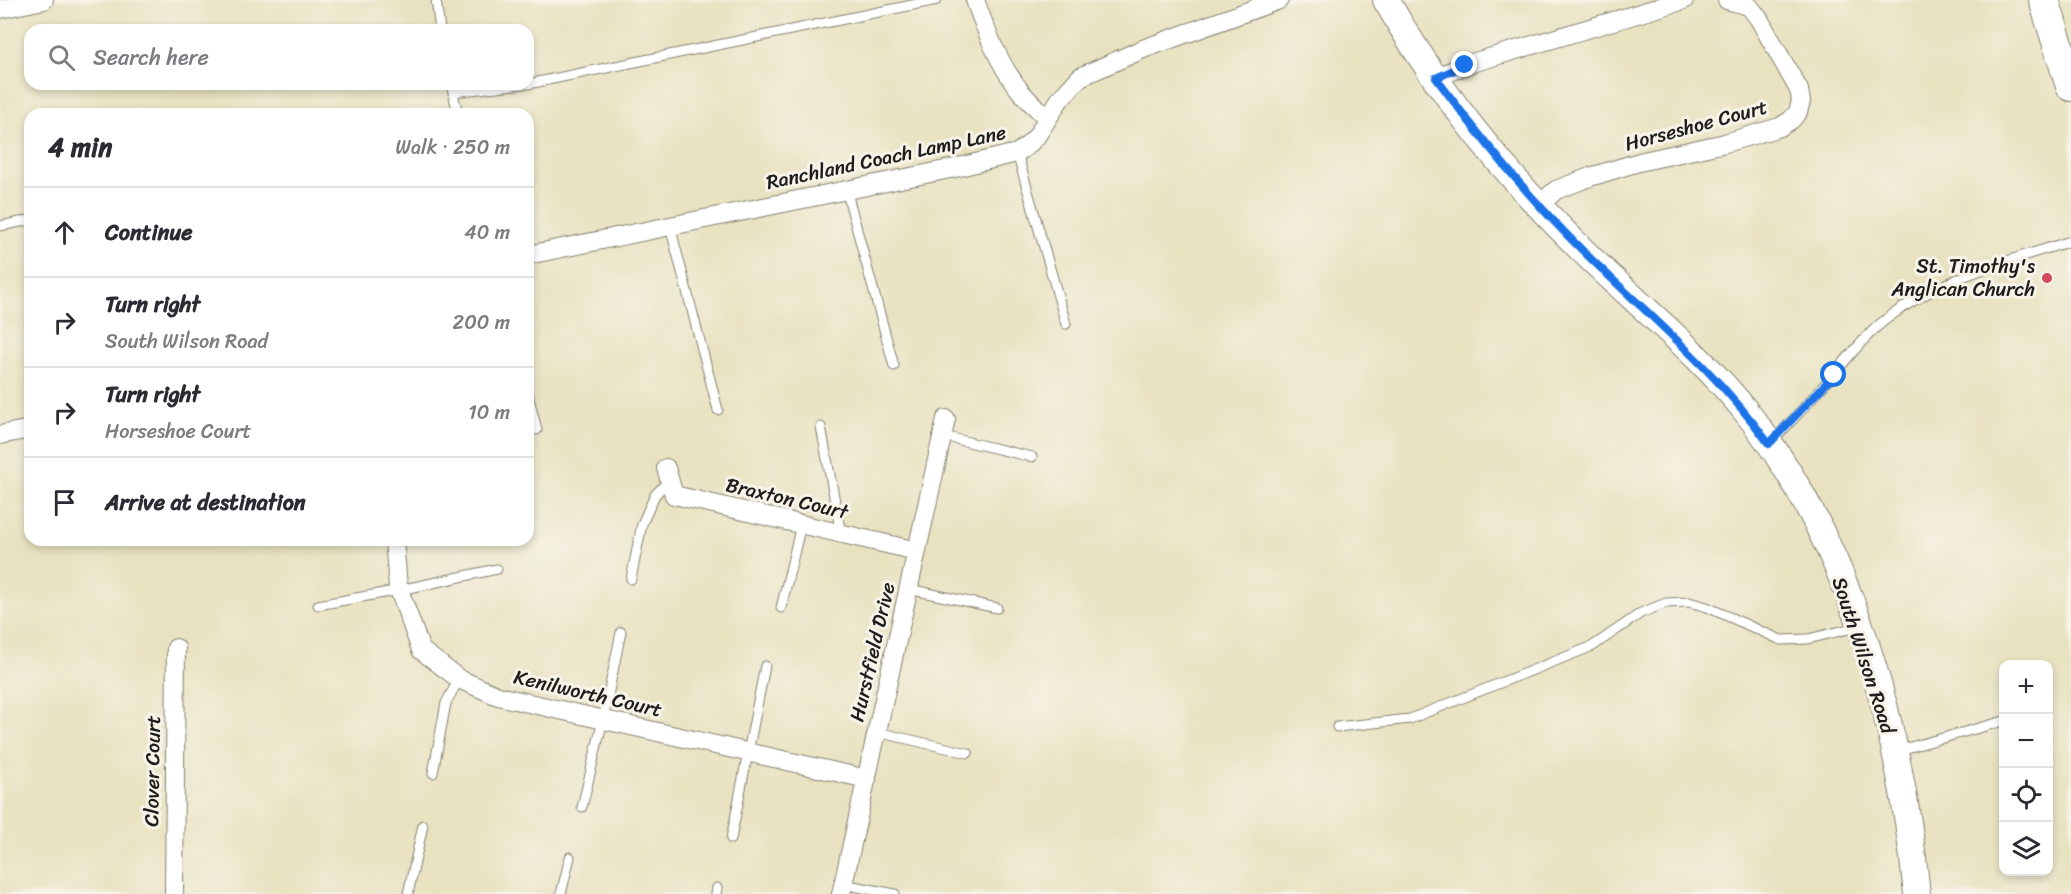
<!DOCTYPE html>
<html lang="en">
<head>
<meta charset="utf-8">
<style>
	:root { --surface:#fff; --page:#f7f7f7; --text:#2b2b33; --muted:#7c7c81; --line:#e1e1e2 }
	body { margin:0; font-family:Sriracha,sans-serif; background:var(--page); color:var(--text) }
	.controls { position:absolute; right:18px; bottom:18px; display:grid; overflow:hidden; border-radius:12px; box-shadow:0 3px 9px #0003 }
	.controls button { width:54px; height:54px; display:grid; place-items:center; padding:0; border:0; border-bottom:2px solid var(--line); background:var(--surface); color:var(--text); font:30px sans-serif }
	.stop { position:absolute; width:18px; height:18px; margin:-14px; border:4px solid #1a73e8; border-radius:50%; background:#fff }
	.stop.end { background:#1a73e8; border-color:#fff; box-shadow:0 2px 6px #0008 }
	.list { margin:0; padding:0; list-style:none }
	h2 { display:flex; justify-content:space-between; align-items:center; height:78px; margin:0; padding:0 24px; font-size:26px }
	h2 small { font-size:20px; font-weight:400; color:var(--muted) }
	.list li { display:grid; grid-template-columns:39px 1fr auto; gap:18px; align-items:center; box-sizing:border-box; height:90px; padding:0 24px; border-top:2px solid var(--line) }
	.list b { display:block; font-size:22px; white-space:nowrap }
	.list p { margin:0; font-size:20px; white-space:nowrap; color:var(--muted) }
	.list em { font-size:20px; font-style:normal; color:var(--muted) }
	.icon { flex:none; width:33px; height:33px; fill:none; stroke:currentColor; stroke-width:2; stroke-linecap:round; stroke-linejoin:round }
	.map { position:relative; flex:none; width:2071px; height:894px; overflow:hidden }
	.search { position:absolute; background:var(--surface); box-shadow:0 3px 9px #0003; left:24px; top:24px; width:510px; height:66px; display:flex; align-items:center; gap:15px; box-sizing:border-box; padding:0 21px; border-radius:18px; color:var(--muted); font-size:22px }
	.panel { position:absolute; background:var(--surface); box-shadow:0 3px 9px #0003; left:24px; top:108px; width:510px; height:438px; border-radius:18px }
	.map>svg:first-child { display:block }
</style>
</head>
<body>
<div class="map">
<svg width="2071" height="894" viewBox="0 0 2071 894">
	<rect width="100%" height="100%" fill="#f7f3e8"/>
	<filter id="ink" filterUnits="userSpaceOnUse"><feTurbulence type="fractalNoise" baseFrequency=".0167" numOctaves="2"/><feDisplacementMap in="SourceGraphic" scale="12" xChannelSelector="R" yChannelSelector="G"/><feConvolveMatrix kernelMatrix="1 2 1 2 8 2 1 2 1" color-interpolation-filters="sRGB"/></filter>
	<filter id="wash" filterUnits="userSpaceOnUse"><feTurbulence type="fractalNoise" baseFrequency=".008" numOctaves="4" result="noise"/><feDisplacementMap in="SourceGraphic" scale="24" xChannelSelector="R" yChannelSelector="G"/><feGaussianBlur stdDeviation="1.35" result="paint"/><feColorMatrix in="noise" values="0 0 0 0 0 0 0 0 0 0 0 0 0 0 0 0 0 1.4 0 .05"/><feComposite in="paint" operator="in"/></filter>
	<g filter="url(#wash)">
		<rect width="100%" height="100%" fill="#e8e2c0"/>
	</g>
	<g filter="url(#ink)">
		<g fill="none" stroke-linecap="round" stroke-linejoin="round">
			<g stroke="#827f6e" stroke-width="11">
				<path id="service" d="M436,0L440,30
					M451,84L458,114
					M528,84L937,0
					M453,92L524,84
					M1017,153L1066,324
					M846,189L894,366
					M0,226L30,220
					M670,226L718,410
					M528,394L537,430
					M821,427L841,534
					M943,436L1032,457
					M1770,444C1791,422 1812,399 1832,376C1850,356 1867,333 1889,317C1943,277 2008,261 2071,241
					M631,579L642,524L655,495L669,480
					M909,589L997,608
					M318,605L400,590L497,569
					M781,608L801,525
					M1337,727L1410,719L1593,646L1641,613L1666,603L1689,602L1707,607L1781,640L1808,639L1857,627
					M877,732L968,753
					M1896,751L2004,721
					M433,773L446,703L459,679
					M582,807L603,720L621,632
					M731,839L765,666
					M843,884L895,894
					M408,894L423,825
					M561,894L570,857
					M716,894L717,888"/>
			</g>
			<g stroke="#827f6e" stroke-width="20">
				<path id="minor" d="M975,0C986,31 998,62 1018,88C1026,99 1037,108 1047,118
					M0,9L44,0
					M1436,78L1465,65L1684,0
					M1539,205L1556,190L1590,177L1639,162L1725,143L1780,127L1791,120L1798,112L1801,101L1799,90L1759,19L1749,6L1727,0
					M528,255L955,168L1017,153L1027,146L1036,137L1060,99L1080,77L1143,49L1279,0
					M0,435L30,429
					M666,468L674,495L917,551
					M394,540L398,587L421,650L459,679L498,696L867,779
					M174,894L176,648
					M841,894L946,419"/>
			</g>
			<g stroke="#827f6e" stroke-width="28">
				<path id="secondary" d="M1386,0C1438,92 1508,178 1584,252C1638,305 1702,355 1748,414C1852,546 1901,730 1917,894"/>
			</g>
			<g stroke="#827f6e" stroke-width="32">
				<path id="trunk" d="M2044,0L2071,86"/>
			</g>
			<use href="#service" stroke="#fff" stroke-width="9"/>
			<use href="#minor" stroke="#fff" stroke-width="18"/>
			<use href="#secondary" stroke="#fff" stroke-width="26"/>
			<use href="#trunk" stroke="#fff" stroke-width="30"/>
		</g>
	</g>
	<g fill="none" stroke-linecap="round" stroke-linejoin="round" filter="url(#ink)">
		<path stroke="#1a73e8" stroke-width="8" d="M1465,65L1436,78C1481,139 1529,198 1583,251C1647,314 1717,371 1769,444L1834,375"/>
	</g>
	<circle fill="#d1495b" stroke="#f7f3e8" stroke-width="2" cx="2047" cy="278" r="6"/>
	<g text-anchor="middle" stroke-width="6" stroke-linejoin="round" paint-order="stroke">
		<g font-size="20" fill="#1c1c1c" stroke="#f7f3e8">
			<text transform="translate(1696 125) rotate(-15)" y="7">Horseshoe Court</text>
			<text transform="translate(886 157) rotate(-12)" y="7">Ranchland Coach Lamp Lane</text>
			<text transform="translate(787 498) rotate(13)" y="7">Braxton Court</text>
			<text transform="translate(872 652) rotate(-77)" y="7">Hurstfield Drive</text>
			<text transform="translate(1864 655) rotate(72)" y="7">South Wilson Road</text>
			<text transform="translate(588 693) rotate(13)" y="7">Kenilworth Court</text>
			<text transform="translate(152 771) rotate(-89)" y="7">Clover Court</text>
		</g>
		<g font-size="20" fill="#1c1c1c" stroke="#f7f3e8" text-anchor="end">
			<text x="2035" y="273">St. Timothy's<tspan x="2035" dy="23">Anglican Church</tspan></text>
		</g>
	</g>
</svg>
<div class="controls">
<button>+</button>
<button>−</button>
<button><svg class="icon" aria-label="locate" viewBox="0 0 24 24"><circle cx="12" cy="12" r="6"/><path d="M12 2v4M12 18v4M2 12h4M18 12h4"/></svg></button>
<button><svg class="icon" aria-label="layers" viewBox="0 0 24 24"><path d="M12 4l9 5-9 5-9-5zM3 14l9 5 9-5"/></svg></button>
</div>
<div class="stop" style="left:1834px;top:375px"></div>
<div class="stop end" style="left:1465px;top:65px"></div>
<div class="search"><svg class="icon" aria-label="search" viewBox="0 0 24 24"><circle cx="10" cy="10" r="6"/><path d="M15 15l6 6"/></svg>Search here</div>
<section class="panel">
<h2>4 min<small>Walk · 250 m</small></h2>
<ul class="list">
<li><svg class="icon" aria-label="ahead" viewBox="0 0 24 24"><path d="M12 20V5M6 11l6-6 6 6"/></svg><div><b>Continue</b></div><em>40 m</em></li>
<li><svg class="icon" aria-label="right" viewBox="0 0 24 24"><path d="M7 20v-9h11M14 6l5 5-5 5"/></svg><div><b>Turn right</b><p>South Wilson Road</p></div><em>200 m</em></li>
<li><svg class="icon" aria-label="right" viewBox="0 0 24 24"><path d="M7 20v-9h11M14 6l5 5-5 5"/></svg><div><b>Turn right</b><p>Horseshoe Court</p></div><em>10 m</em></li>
<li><svg class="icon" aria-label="arrive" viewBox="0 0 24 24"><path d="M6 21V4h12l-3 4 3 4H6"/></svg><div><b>Arrive at destination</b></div></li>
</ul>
</section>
</div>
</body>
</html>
